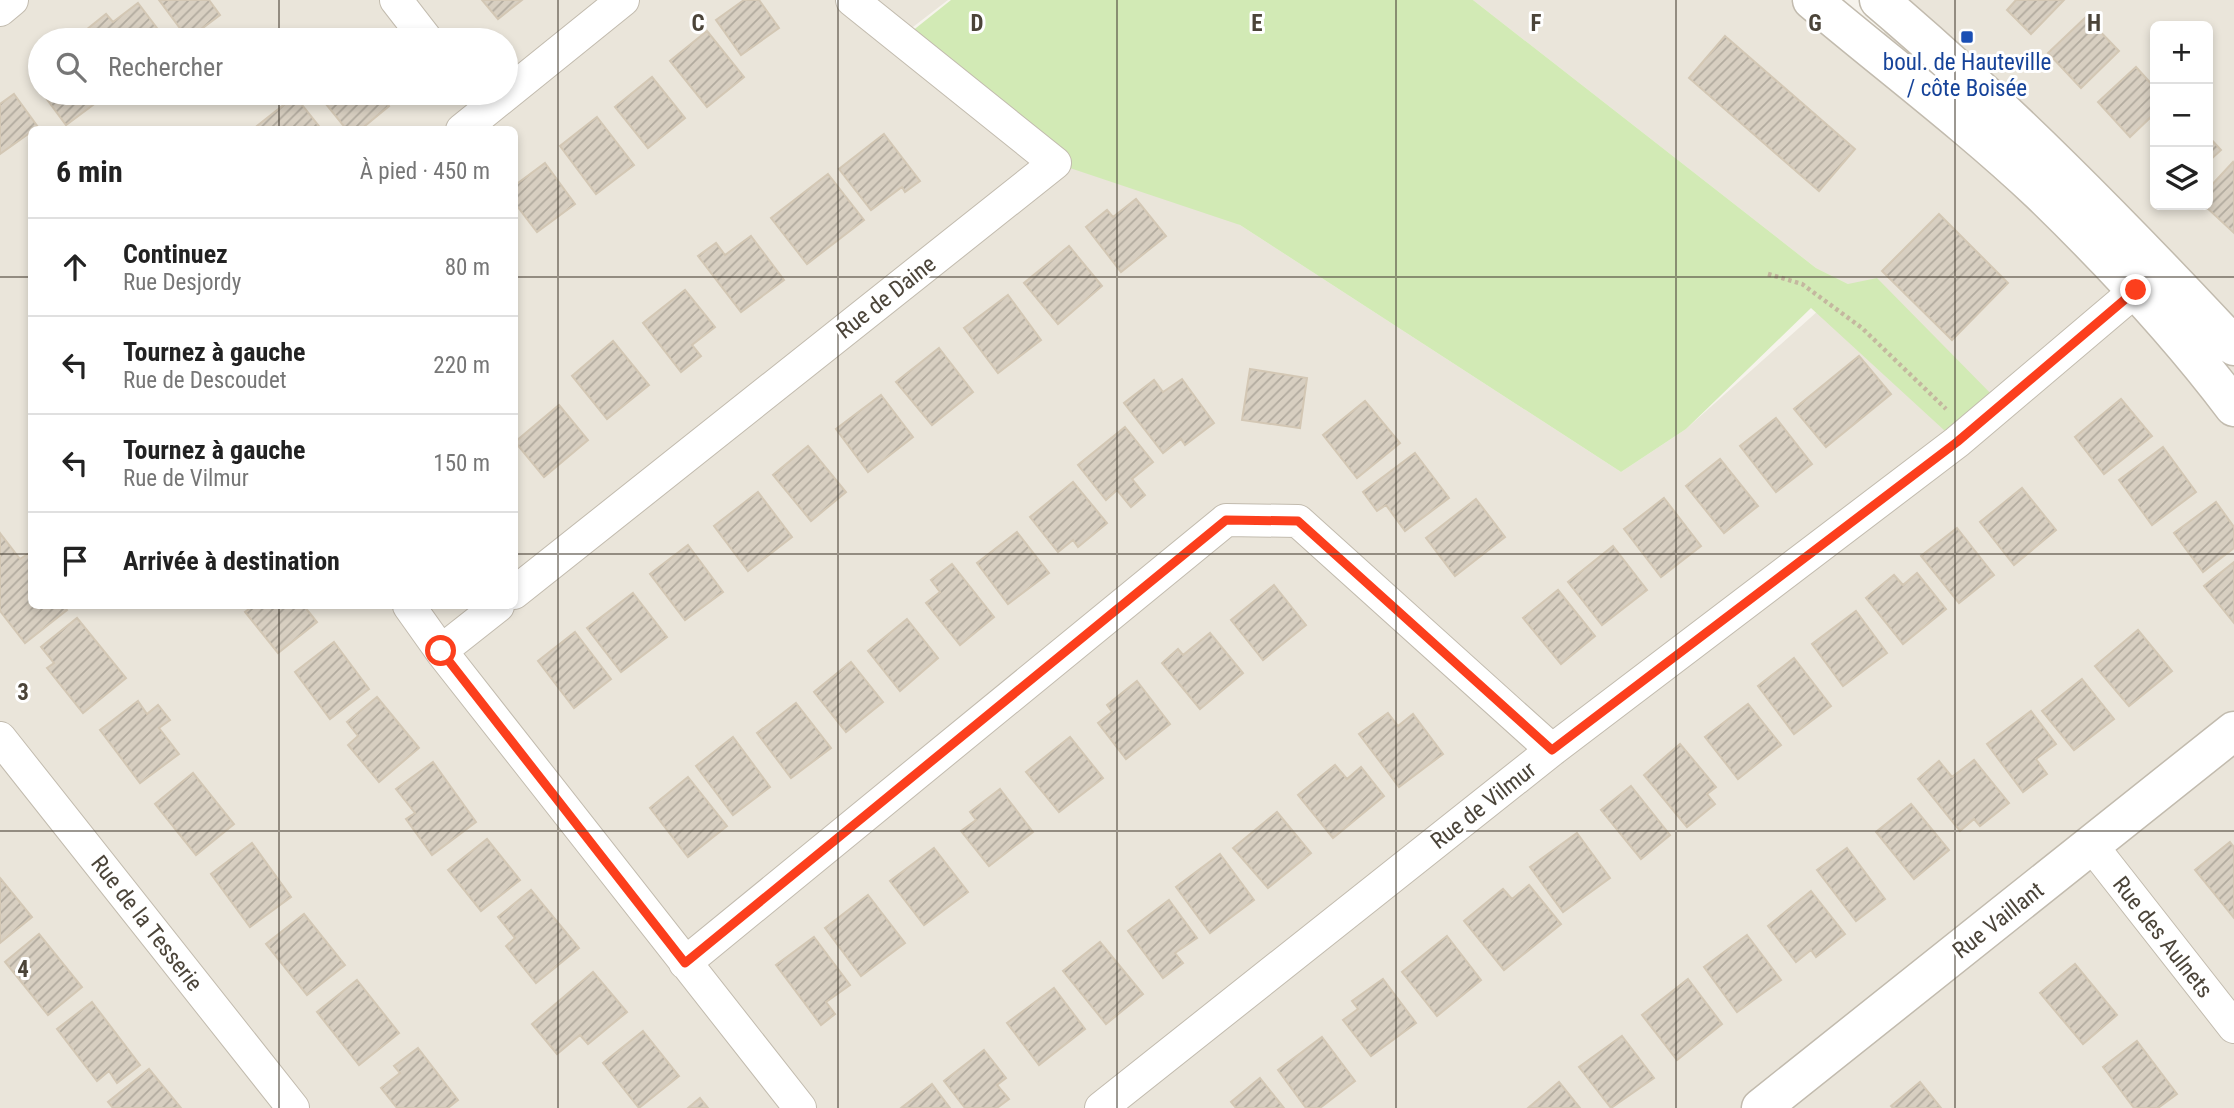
<!DOCTYPE html>
<html lang="fr">
<head>
<meta charset="utf-8">
<style>
	:root { --surface:#fff; --page:#f2f2f2; --text:#222; --muted:#767676; --line:#e0e0e0 }
	body { margin:0; font-family:"Roboto Condensed",sans-serif; background:var(--page); color:var(--text) }
	.controls { position:absolute; right:21px; top:21px; display:grid; overflow:hidden; border-radius:10px; box-shadow:0 4px 10px #0003 }
	.controls button { width:63px; height:63px; display:grid; place-items:center; padding:0; border:0; border-bottom:2px solid var(--line); background:var(--surface); color:var(--text); font:35px sans-serif }
	.stop { position:absolute; width:21px; height:21px; margin:-16px; border:5px solid #fc3f1d; border-radius:50%; background:#fff }
	.stop.end { background:#fc3f1d; border-color:#fff; box-shadow:0 2px 7px #0008 }
	.list { margin:0; padding:0; list-style:none }
	h2 { display:flex; justify-content:space-between; align-items:center; height:91px; margin:0; padding:0 28px; font-size:30px }
	h2 small { font-size:23px; font-weight:400; color:var(--muted) }
	.list li { display:grid; grid-template-columns:46px 1fr auto; gap:21px; align-items:center; box-sizing:border-box; height:98px; padding:0 28px; border-top:2px solid var(--line) }
	.list b { display:block; font-size:26px; white-space:nowrap }
	.list p { margin:0; font-size:23px; white-space:nowrap; color:var(--muted) }
	.list em { font-size:23px; font-style:normal; color:var(--muted) }
	.icon { flex:none; width:38px; height:38px; fill:none; stroke:currentColor; stroke-width:2; stroke-linecap:round; stroke-linejoin:round }
	.map { position:relative; flex:none; width:2234px; height:1108px; overflow:hidden }
	.search { position:absolute; background:var(--surface); box-shadow:0 4px 10px #0003; left:28px; top:28px; width:490px; height:77px; display:flex; align-items:center; gap:18px; box-sizing:border-box; padding:0 24px; border-radius:38px; color:var(--muted); font-size:26px }
	.panel { position:absolute; background:var(--surface); box-shadow:0 4px 10px #0003; left:28px; top:126px; width:490px; height:483px; border-radius:10px }
	.map>svg:first-child { display:block }
</style>
</head>
<body>
<div class="map">
<svg width="2234" height="1108" viewBox="0 0 2234 1108">
	<defs>
		<pattern id="building-hatch" width="6" height="6" patternUnits="userSpaceOnUse" patternTransform="scale(1.75)"><rect width="6" height="6" fill="#d8cfc1"/><path d="M-1 1l2-2M0 6l6-6M5 7l2-2" fill="none" stroke="#b1aa9e"/></pattern>
	</defs>
	<rect width="100%" height="100%" fill="#f6f3ec"/>
	<path fill="#eae5da" fill-rule="evenodd" d="M0,0H948L909,30L1240,225L1621,472L1686,429L1848,284L1816,268L1473,0H1791L1864,57L1911,0H2234V1108H0ZM2155,26H2208V205H2155ZM40,40H506V93H40ZM32,130H514V606H32Z"/>
	<path fill="#d2eab5" d="M951,0H1473L1816,268L1848,284L1877,278L2001,404L1957,442L1811,308L1686,429L1621,472L1240,225L1055,163L901,40Z"/>
	<path fill="url(#building-hatch)" stroke="#d3c7b4" stroke-width="2" d="M159,0H209L220,15L188,39Z
		M482,0H522L498,19Z
		M744,0H759L779,28L741,55L716,20Z
		M2016,0H2064L2031,34L2007,10Z
		M138,3L166,40L76,38L106,14L113,22Z
		M2086,17L2119,51L2081,88L2048,53Z
		M707,31L744,77L707,107L670,61Z
		M1725,36L1855,149L1819,191L1689,78Z
		M2136,67L2155,88V113L2130,137L2098,102Z
		M652,77L685,118L648,148L615,107Z
		M103,93L105,96L66,125L43,94Z
		M317,93H378L389,106L360,130H347Z
		M14,94L38,127L0,154V104Z
		M295,96L322,130H260L257,126Z
		M597,117L634,165L596,194L560,146Z
		M884,134L920,181L905,192L902,187L871,210L839,169Z
		M2208,136L2221,150L2208,162Z
		M2233,162L2234,164V233L2204,205H2208V189Z
		M545,163L575,204L537,232L514,202V186Z
		M828,174L864,220L807,264L771,218Z
		M1136,199L1166,236L1121,272L1086,227L1107,210L1113,217Z
		M1939,214L2008,283L1952,340L1882,271Z
		M751,236L784,280L741,312L698,256L716,243L725,255Z
		M1069,246L1102,286L1058,324L1024,283Z
		M685,290L715,327L692,345L701,356L681,372L643,323Z
		M1008,295L1041,340L998,373L964,328Z
		M613,341L649,385L607,419L572,376Z
		M939,348L973,392L932,425L896,382Z
		M1859,356L1891,394L1826,447L1794,409Z
		M1250,369L1307,378L1300,428L1242,420Z
		M1182,379L1214,423L1185,445L1181,439L1163,453L1124,403L1154,380L1163,392Z
		M881,395L913,437L868,472L836,429Z
		M2121,399L2152,436L2104,474L2075,437Z
		M1365,401L1400,443L1357,478L1323,435Z
		M559,405L588,440L544,477L515,442Z
		M1776,418L1812,464L1776,492L1740,446Z
		M1125,427L1153,462L1132,479L1145,495L1131,507L1117,490L1106,500L1078,465Z
		M808,446L846,492L811,521L773,475Z
		M2163,447L2196,492L2152,525L2119,480Z
		M1415,453L1449,498L1405,531L1386,505L1377,511L1363,492Z
		M1720,459L1758,506L1724,533L1686,486Z
		M1073,482L1107,523L1078,547L1073,540L1058,552L1030,517Z
		M2022,488L2056,530L2014,565L1980,522Z
		M758,492L792,537L748,571L714,526Z
		M1664,498L1701,546L1661,577L1624,529Z
		M1476,499L1505,537L1455,576L1426,538Z
		M2216,502L2234,527V548L2203,572L2174,533Z
		M1957,528L1994,575L1959,603L1921,556Z
		M1017,532L1049,573L1008,604L977,563Z
		M0,533L20,559L32,551V606H64L67,610L25,643L0,611Z
		M688,545L723,592L685,620L650,574Z
		M1613,546L1647,590L1602,625L1568,582Z
		M2234,562V623L2204,586Z
		M952,564L994,617L960,645L926,603L940,592L931,580Z
		M1917,573L1946,609L1903,644L1866,598L1894,575L1903,585Z
		M1274,585L1306,625L1263,660L1231,620Z
		M1558,590L1595,636L1561,664L1523,618Z
		M633,593L667,637L621,672L587,628Z
		M253,606H304L317,622L278,653L245,612Z
		M1856,611L1887,653L1843,686L1812,644Z
		M77,618L126,678L83,713L47,668L54,663L41,647Z
		M907,619L938,658L900,691L868,651Z
		M2138,630L2172,671L2129,706L2095,666Z
		M575,632L611,679L574,708L538,661Z
		M1210,633L1243,673L1200,709L1162,663L1178,649L1183,655Z
		M334,642L369,689L330,719L295,672Z
		M1794,658L1831,706L1794,734L1758,686Z
		M851,662L883,702L846,732L814,692Z
		M2082,679L2114,719L2074,750L2042,711Z
		M1137,681L1170,724L1126,759L1098,723L1112,712L1107,705Z
		M377,697L419,748L379,782L348,745L358,736L347,722Z
		M138,701L147,714L158,705L170,720L159,728L179,754L140,783L100,730Z
		M796,703L831,748L791,778L757,733Z
		M1748,704L1781,745L1738,779L1705,737Z
		M2031,711L2056,744L2036,759L2047,774L2023,792L1987,744Z
		M1388,713L1398,726L1413,714L1443,754L1399,787L1359,734Z
		M733,737L770,787L733,815L696,766Z
		M1070,737L1103,778L1059,812L1026,772Z
		M1680,744L1716,787L1707,794L1715,804L1687,827L1644,775Z
		M1974,760L2009,803L1980,826L1974,819L1960,831L1918,779L1939,761L1952,777Z
		M433,762L476,822L432,855L406,819L415,813L396,789Z
		M1335,765L1347,779L1361,767L1384,796L1333,838L1298,795Z
		M193,773L234,824L196,855L155,804Z
		M688,777L727,826L688,857L650,808Z
		M1631,786L1670,835L1641,859L1601,810Z
		M1000,789L1033,832L989,866L961,831L976,820L970,812Z
		M1911,804L1949,850L1914,879L1876,832Z
		M1277,812L1311,853L1268,888L1233,848Z
		M1577,833L1610,878L1563,912L1530,867Z
		M487,839L520,880L481,911L448,870Z
		M2230,842L2234,847V918L2195,870Z
		M252,843L291,897L250,927L211,874Z
		M934,848L968,892L924,925L890,881Z
		M1847,848L1885,899L1856,921L1817,870Z
		M1220,854L1254,900L1210,933L1176,887Z
		M0,878L32,917L0,943Z
		M1529,885L1561,924L1504,970L1464,921L1503,889L1512,899Z
		M531,890L579,948L536,983L506,946L515,938L498,917Z
		M1811,891L1845,934L1816,957L1811,950L1796,962L1768,926Z
		M868,895L905,943L861,976L825,928Z
		M1169,900L1197,938L1175,953L1183,963L1163,978L1128,931Z
		M304,914L345,965L307,995L266,944Z
		M39,934L82,987L48,1015L5,962Z
		M1747,935L1781,980L1737,1012L1704,967Z
		M1447,936L1481,980L1437,1016L1402,972Z
		M814,937L850,985L826,1002L835,1014L821,1025L776,965Z
		M1100,942L1143,994L1106,1024L1063,971Z
		M2075,964L2117,1015L2083,1044L2040,993Z
		M593,972L627,1012L588,1044L580,1035L557,1054L532,1024Z
		M1383,979L1416,1023L1371,1056L1343,1020L1358,1009L1352,1001Z
		M1688,979L1722,1024L1677,1060L1642,1015Z
		M357,980L399,1033L359,1065L317,1012Z
		M1054,988L1085,1029L1039,1065L1007,1023Z
		M92,1002L140,1065L117,1083L109,1071L97,1081L57,1029Z
		M643,1031L679,1076L639,1108L603,1063Z
		M1622,1036L1654,1078L1611,1108L1579,1067Z
		M1322,1037L1355,1081L1320,1108H1306L1278,1070Z
		M2137,1041L2177,1094L2158,1108H2134L2103,1067Z
		M418,1048L458,1100L448,1108H397L381,1088L400,1073L394,1066Z
		M984,1050L1006,1078L997,1085L1009,1099L997,1108H965L944,1081Z
		M149,1069L181,1108H113L108,1102Z
		M1260,1078L1284,1108H1236L1231,1102Z
		M1559,1082L1580,1108H1528Z
		M1920,1082L1941,1108H1893L1891,1106Z
		M932,1084L950,1108H901Z
		M700,1098L708,1108H688Z"/>
	<g fill="none" stroke-linecap="round" stroke-linejoin="round">
		<g stroke="#c2bbae" stroke-width="34">
			<path id="minor" d="M396,0L427,40
				M0,10L12,0
				M462,130L623,0
				M514,593L1055,163L852,0
				M409,606L441,651L800,1108
				M441,651L498,606
				M0,738L293,1108
				M2092,846L2234,1027
				M685,963L1226,520L1298,521L1552,750
				M1101,1108L1552,750L1957,442L2154,275"/>
		</g>
		<g stroke="#c2bbae" stroke-width="41">
			<path id="tertiary" d="M1812,0C1888,64 1969,125 2041,193C2110,260 2176,330 2234,407
				M1879,0C2005,107 2121,225 2234,346
				M1761,1108L2234,731"/>
		</g>
		<path stroke="#c4b79f" stroke-width="4.5" stroke-dasharray="3.5 3.5" stroke-linecap="butt" d="M1768,274L1802,284L1862,328L1946,409"/>
		<use href="#minor" stroke="#fff" stroke-width="32"/>
		<use href="#tertiary" stroke="#fff" stroke-width="38"/>
	</g>
	<g fill="none" stroke-linecap="round" stroke-linejoin="round">
		<path stroke="#fc3f1d" stroke-width="9" d="M441,651L685,963L1226,520L1298,521L1552,750L1957,442L2136,290"/>
	</g>
	<path fill="none" stroke="#4b4439" stroke-width="2" stroke-opacity="0.55" d="M279,0V40M558,0V1108M838,0V1108M1117,0V1108M1396,0V1108M1676,0V1108M1955,0V1108M279,93V130M0,277H32M514,277H2234M0,554H32M514,554H2234M279,606V1108M0,831H2234"/>
	<rect fill="#1a4fb4" stroke="#fff" stroke-width="2.5" x="1960" y="30" width="14" height="14" rx="3.5"/>
	<g text-anchor="middle" stroke-width="6" stroke-linejoin="round" paint-order="stroke">
		<g font-size="23" fill="#164399" stroke="#fff">
			<text x="1967" y="70">boul. de Hauteville<tspan x="1967" dy="26">/ côte Boisée</tspan></text>
		</g>
		<g font-size="23" fill="#4b4439" stroke="#fff">
			<text transform="translate(886 297) rotate(-38)" y="8">Rue de Daine</text>
			<text transform="translate(1483 805) rotate(-38)" y="8">Rue de Vilmur</text>
			<text transform="translate(1998 920) rotate(-38)" y="8">Rue Vaillant</text>
			<text transform="translate(147 923) rotate(52)" y="8">Rue de la Tesserie</text>
			<text transform="translate(2163 937) rotate(52)" y="8">Rue des Aulnets</text>
		</g>
	</g>
	<g font-size="23" text-anchor="middle" font-weight="bold" fill="#4b4439" stroke="#fff" stroke-width="6" stroke-linejoin="round" paint-order="stroke">
		<text x="698" y="31">C</text>
		<text x="977" y="31">D</text>
		<text x="1257" y="31">E</text>
		<text x="1536" y="31">F</text>
		<text x="1815" y="31">G</text>
		<text x="2094" y="31">H</text>
		<text x="23" y="700">3</text>
		<text x="23" y="977">4</text>
	</g>
</svg>
<div class="controls">
<button>+</button>
<button>−</button>
<button><svg class="icon" aria-label="layers" viewBox="0 0 24 24"><path d="M12 4l9 5-9 5-9-5zM3 14l9 5 9-5"/></svg></button>
</div>
<div class="stop" style="left:441px;top:651px"></div>
<div class="stop end" style="left:2136px;top:290px"></div>
<div class="search"><svg class="icon" aria-label="search" viewBox="0 0 24 24"><circle cx="10" cy="10" r="6"/><path d="M15 15l6 6"/></svg>Rechercher</div>
<section class="panel">
<h2>6 min<small>À pied · 450 m</small></h2>
<ul class="list">
<li><svg class="icon" aria-label="ahead" viewBox="0 0 24 24"><path d="M12 20V5M6 11l6-6 6 6"/></svg><div><b>Continuez</b><p>Rue Desjordy</p></div><em>80 m</em></li>
<li><svg class="icon" aria-label="left" viewBox="0 0 24 24"><path d="M17 20v-9H6M10 6l-5 5 5 5"/></svg><div><b>Tournez à gauche</b><p>Rue de Descoudet</p></div><em>220 m</em></li>
<li><svg class="icon" aria-label="left" viewBox="0 0 24 24"><path d="M17 20v-9H6M10 6l-5 5 5 5"/></svg><div><b>Tournez à gauche</b><p>Rue de Vilmur</p></div><em>150 m</em></li>
<li><svg class="icon" aria-label="arrive" viewBox="0 0 24 24"><path d="M6 21V4h12l-3 4 3 4H6"/></svg><div><b>Arrivée à destination</b></div></li>
</ul>
</section>
</div>
</body>
</html>
